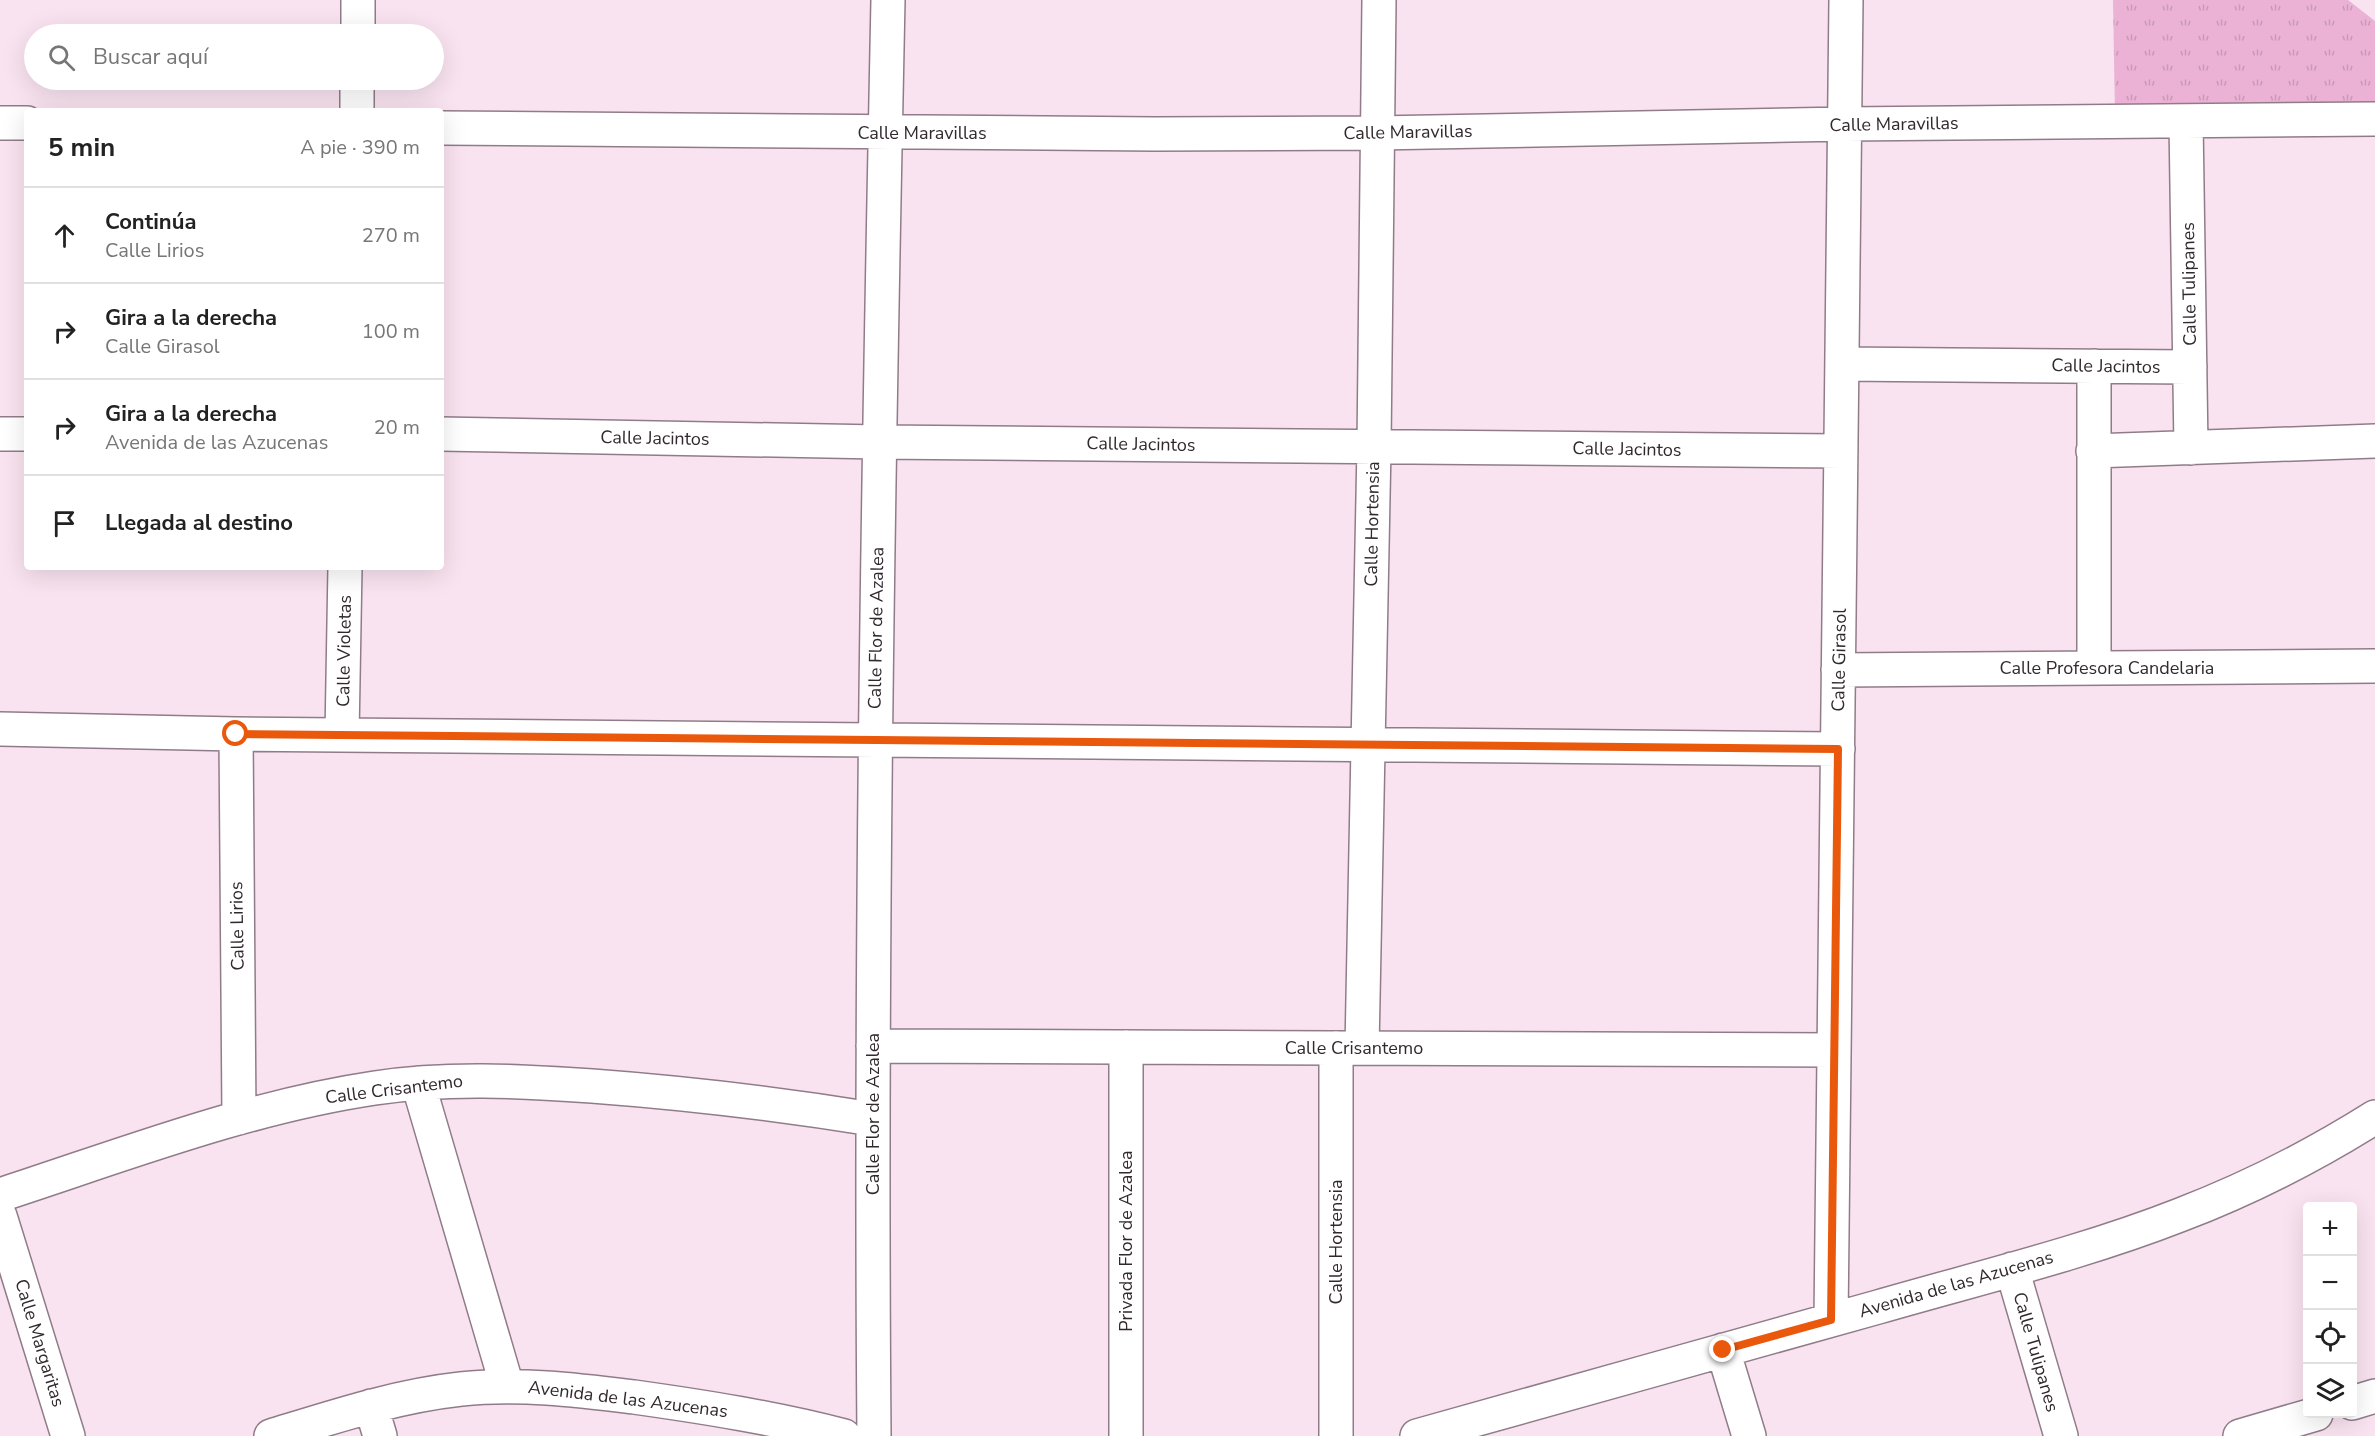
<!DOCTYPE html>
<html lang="es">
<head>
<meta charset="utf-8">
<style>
	:root { --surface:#fff; --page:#f2f2f2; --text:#222; --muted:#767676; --line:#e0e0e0 }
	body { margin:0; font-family:"Nunito Sans",sans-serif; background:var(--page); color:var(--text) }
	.controls { position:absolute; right:18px; bottom:18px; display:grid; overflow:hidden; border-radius:6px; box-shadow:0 6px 24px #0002 }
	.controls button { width:54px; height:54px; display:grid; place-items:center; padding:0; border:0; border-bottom:2px solid var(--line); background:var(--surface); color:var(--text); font:30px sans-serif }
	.stop { position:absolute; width:18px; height:18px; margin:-14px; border:4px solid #ea580c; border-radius:50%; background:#fff }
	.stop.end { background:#ea580c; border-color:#fff; box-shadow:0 2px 6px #0008 }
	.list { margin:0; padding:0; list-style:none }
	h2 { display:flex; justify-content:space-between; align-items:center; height:78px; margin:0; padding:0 24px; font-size:26px }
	h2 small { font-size:20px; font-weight:400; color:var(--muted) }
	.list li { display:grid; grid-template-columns:39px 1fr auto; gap:18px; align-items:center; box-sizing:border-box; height:96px; padding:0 24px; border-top:2px solid var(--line) }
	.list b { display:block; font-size:22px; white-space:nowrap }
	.list p { margin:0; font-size:20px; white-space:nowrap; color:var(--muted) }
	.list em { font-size:20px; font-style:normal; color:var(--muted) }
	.icon { flex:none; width:33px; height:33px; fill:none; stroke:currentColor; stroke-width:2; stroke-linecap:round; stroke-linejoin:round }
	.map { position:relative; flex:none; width:2375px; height:1436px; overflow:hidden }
	.search { position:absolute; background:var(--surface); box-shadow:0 6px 24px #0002; left:24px; top:24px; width:420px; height:66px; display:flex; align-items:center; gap:15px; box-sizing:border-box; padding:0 21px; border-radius:33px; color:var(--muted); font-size:22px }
	.panel { position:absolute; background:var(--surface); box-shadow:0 6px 24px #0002; left:24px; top:108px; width:420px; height:462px; border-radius:6px }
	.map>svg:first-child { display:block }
</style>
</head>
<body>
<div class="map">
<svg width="2375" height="1436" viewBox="0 0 2375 1436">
	<defs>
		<pattern id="grass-tufts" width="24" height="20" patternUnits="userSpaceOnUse" patternTransform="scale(1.5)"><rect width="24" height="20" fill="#ebb2d5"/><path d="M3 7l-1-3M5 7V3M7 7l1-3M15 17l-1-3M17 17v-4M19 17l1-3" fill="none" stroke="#ca99b7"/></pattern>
	</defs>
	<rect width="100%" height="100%" fill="#f9e3f0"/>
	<path fill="url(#grass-tufts)" d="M2113,0H2348L2375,21V112L2115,116Z"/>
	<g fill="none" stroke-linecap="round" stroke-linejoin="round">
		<g stroke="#907c88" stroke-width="36">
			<path id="minor" d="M358,34V0
				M357,111V80
				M2186,121L2191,448
				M0,123H27
				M441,128L1155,134L1377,133L1845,124L2375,119
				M1842,364L2190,367
				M2094,366V668
				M0,434H27
				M441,434L879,442L1841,451
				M2093,451L2375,441
				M1838,670L2375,666
				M0,729L236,734L1838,749
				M236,734L239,1118
				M342,735L345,567
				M873,1046L1834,1050
				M1362,1048L1374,447L1379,0
				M418,1083L507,1386
				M0,1195C123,1155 247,1107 375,1088C447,1077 520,1081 592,1086C686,1093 779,1104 872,1119
				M0,1216L68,1436
				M2012,1269L2061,1436
				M1831,1320L1846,0
				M1723,1350L1749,1436
				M2352,1403L2375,1396
				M371,1406L380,1436
				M271,1436C333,1417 396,1396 461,1389C519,1383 576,1390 634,1397C705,1407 775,1418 844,1436
				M874,1436C870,957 878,479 888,0
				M1126,1436V1047
				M1336,1436V1048
				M1417,1436C1571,1393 1724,1350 1878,1307C1978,1278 2083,1253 2180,1215C2248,1189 2313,1156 2375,1117
				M2240,1436L2316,1414"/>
		</g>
		<use href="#minor" stroke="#fff" stroke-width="33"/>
	</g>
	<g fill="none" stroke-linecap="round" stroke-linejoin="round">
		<path stroke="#ea580c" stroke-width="8" d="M236,734L1838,749L1831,1320L1723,1350"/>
	</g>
	<g text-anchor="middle" stroke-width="6" stroke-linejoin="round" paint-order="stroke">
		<g font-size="18" fill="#31292e" stroke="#fff">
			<text transform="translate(1894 124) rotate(-1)" y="6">Calle Maravillas</text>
			<text transform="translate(1408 132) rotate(-1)" y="6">Calle Maravillas</text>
			<text x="922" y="139">Calle Maravillas</text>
			<text transform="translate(2189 284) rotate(-91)" y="6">Calle Tulipanes</text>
			<text transform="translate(2106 366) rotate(1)" y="6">Calle Jacintos</text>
			<text transform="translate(655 438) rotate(1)" y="6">Calle Jacintos</text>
			<text transform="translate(1141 444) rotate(1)" y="6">Calle Jacintos</text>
			<text transform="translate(1627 449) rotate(1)" y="6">Calle Jacintos</text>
			<text transform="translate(1372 524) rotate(-89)" y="6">Calle Hortensia</text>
			<text transform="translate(876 628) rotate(-89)" y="6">Calle Flor de Azalea</text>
			<text transform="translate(344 651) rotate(-89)" y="6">Calle Violetas</text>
			<text transform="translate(1839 660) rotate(-89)" y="6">Calle Girasol</text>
			<text x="2107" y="674">Calle Profesora Candelaria</text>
			<text transform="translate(237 926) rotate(-91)" y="6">Calle Lirios</text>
			<text x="1354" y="1054">Calle Crisantemo</text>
			<text transform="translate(394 1089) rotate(-7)" y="6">Calle Crisantemo</text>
			<text transform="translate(873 1114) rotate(-90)" y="6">Calle Flor de Azalea</text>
			<text transform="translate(1126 1241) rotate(-90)" y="6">Privada Flor de Azalea</text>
			<text transform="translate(1336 1242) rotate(-90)" y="6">Calle Hortensia</text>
			<text transform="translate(1956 1284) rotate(-16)" y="6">Avenida de las Azucenas</text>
			<text transform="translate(40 1343) rotate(73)" y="6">Calle Margaritas</text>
			<text transform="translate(2036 1352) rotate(74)" y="6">Calle Tulipanes</text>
			<text transform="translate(628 1399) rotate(7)" y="6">Avenida de las Azucenas</text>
		</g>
	</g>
</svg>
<div class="controls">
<button>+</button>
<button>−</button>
<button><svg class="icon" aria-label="locate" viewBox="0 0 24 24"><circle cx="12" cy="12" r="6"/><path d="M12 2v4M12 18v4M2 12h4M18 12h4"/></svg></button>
<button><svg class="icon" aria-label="layers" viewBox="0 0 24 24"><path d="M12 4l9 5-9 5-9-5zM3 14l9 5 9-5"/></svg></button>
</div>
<div class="stop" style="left:236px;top:734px"></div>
<div class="stop end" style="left:1723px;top:1350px"></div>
<div class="search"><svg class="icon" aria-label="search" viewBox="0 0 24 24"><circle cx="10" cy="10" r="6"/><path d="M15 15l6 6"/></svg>Buscar aquí</div>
<section class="panel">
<h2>5 min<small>A pie · 390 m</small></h2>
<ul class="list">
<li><svg class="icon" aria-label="ahead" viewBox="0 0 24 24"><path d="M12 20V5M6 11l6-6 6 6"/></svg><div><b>Continúa</b><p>Calle Lirios</p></div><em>270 m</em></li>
<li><svg class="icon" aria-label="right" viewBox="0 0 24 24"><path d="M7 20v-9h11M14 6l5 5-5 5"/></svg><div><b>Gira a la derecha</b><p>Calle Girasol</p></div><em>100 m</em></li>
<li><svg class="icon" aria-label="right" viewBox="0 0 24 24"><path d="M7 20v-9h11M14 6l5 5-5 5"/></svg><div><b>Gira a la derecha</b><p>Avenida de las Azucenas</p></div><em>20 m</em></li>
<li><svg class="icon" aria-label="arrive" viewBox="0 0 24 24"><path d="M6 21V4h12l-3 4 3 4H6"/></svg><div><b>Llegada al destino</b></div></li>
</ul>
</section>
</div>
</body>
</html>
